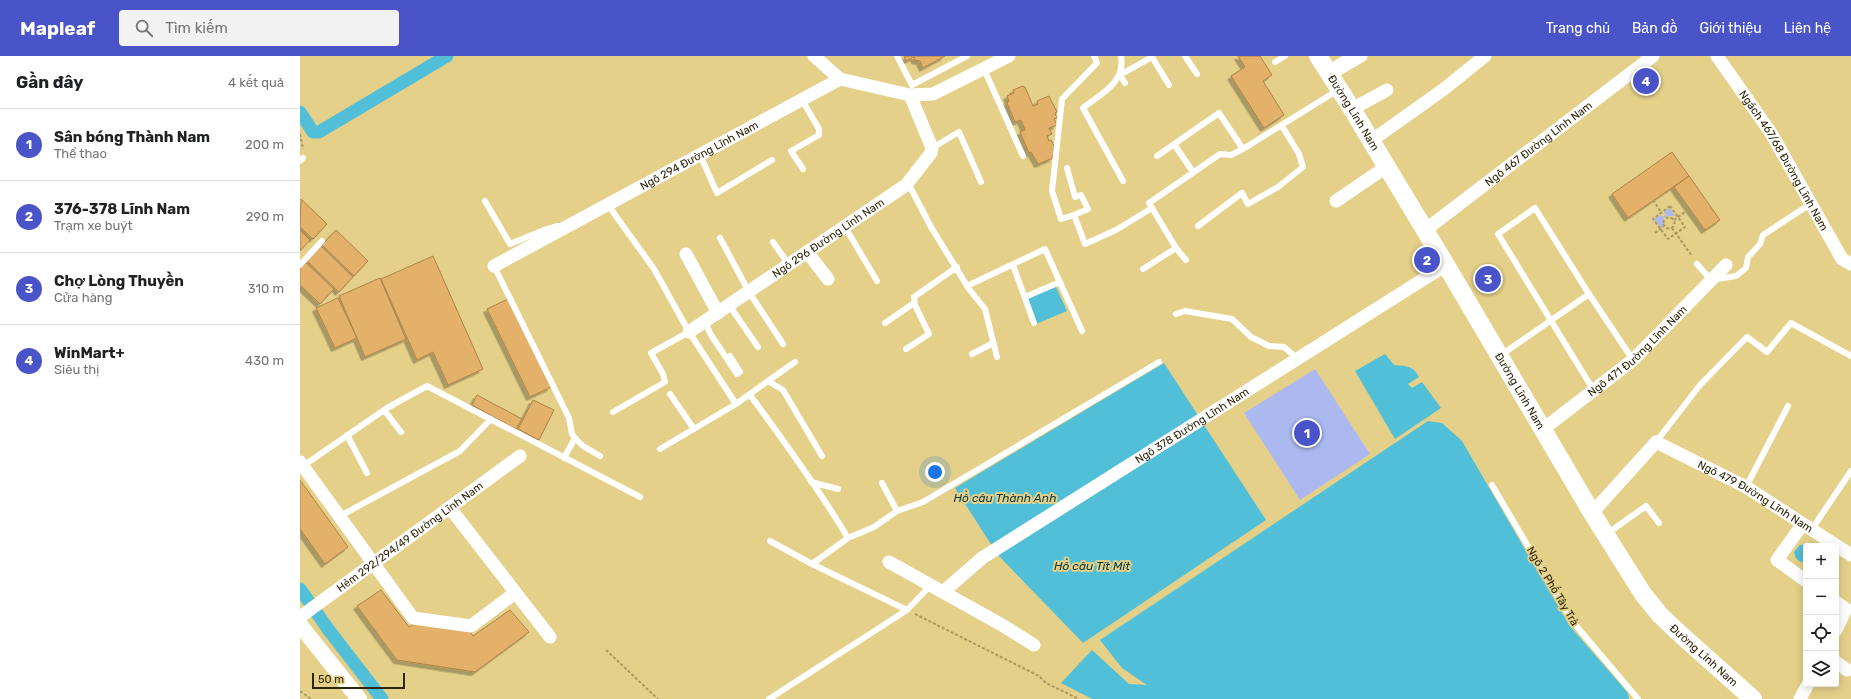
<!DOCTYPE html>
<html lang="vi">
<head>
<meta charset="utf-8">
<style>
	:root { --surface:#fff; --page:#f2f2f2; --text:#202124; --muted:#757577; --line:#e0e0e0; --accent:#4a54c9 }
	body { margin:0; font-family:Rubik,sans-serif; background:var(--page); color:var(--text) }
	.controls { position:absolute; right:12px; bottom:12px; display:grid; overflow:hidden; border-radius:4px; box-shadow:0 2px 10px #0003 }
	.controls button { width:36px; height:36px; display:grid; place-items:center; padding:0; border:0; border-bottom:1px solid var(--line); background:var(--surface); color:var(--text); font:20px sans-serif }
	.scale { position:absolute; left:12px; bottom:10px; width:93px; box-sizing:border-box; padding-left:4px; border:2px solid #2d2507; border-top:0; font-size:11px; line-height:14px; white-space:nowrap; color:#2d2507; -webkit-text-stroke:3px #e4d088; paint-order:stroke }
	.you { position:absolute; left:635px; top:416px; width:14px; height:14px; margin:-10px; border:3px solid #fff; border-radius:50%; background:#1a73e8; box-shadow:0 0 0 6px #1a73e833 }
	.badge { display:grid; place-items:center; width:26px; height:26px; border-radius:50%; background:var(--accent); color:#fff; font-size:13px; font-weight:700 }
	.pin { position:absolute; translate:-50% -50%; border:2px solid #fff; box-shadow:0 1px 4px #0006 }
	.list { margin:0; padding:0; list-style:none }
	h2 { display:flex; justify-content:space-between; align-items:center; height:52px; margin:0; padding:0 16px; font-size:17px }
	h2 small { font-size:13px; font-weight:400; color:var(--muted) }
	.list li { display:grid; grid-template-columns:26px 1fr auto; gap:12px; align-items:center; box-sizing:border-box; height:72px; padding:0 16px; border-top:1px solid var(--line) }
	.list b { display:block; font-size:15px; white-space:nowrap }
	.list p { margin:0; font-size:13px; white-space:nowrap; color:var(--muted) }
	.list em { font-size:13px; font-style:normal; color:var(--muted) }
	.icon { flex:none; width:22px; height:22px; fill:none; stroke:currentColor; stroke-width:2; stroke-linecap:round; stroke-linejoin:round }
	.map { position:relative; flex:none; width:1551px; height:643px; overflow:hidden }
	header { display:flex; align-items:center; gap:24px; box-sizing:border-box; height:56px; padding:0 20px; background:var(--accent); color:#fff }
	header strong { font-size:19px }
	nav { display:flex; gap:22px; margin-inline-start:auto; font-size:14px }
	.search { width:280px; height:36px; background:var(--page); display:flex; align-items:center; gap:10px; box-sizing:border-box; padding:0 14px; border-radius:4px; color:var(--muted); font-size:15px }
	main { display:flex }
	aside { flex:1; background:var(--surface) }
	.map>svg:first-child { display:block }
</style>
</head>
<body>
<header>
<strong>Mapleaf</strong>
<div class="search"><svg class="icon" aria-label="search" viewBox="0 0 24 24"><circle cx="10" cy="10" r="6"/><path d="M15 15l6 6"/></svg>Tìm kiếm</div>
<nav><a>Trang chủ</a><a>Bản đồ</a><a>Giới thiệu</a><a>Liên hệ</a></nav>
</header>
<main>
<aside>
<h2>Gần đây<small>4 kết quả</small></h2>
<ul class="list">
<li><span class="badge">1</span><div><b>Sân bóng Thành Nam</b><p>Thể thao</p></div><em>200 m</em></li>
<li><span class="badge">2</span><div><b>376-378 Lĩnh Nam</b><p>Trạm xe buýt</p></div><em>290 m</em></li>
<li><span class="badge">3</span><div><b>Chợ Lòng Thuyền</b><p>Cửa hàng</p></div><em>310 m</em></li>
<li><span class="badge">4</span><div><b>WinMart+</b><p>Siêu thị</p></div><em>430 m</em></li>
</ul>
</aside>
<div class="map">
<svg width="1551" height="643" viewBox="0 0 1551 643">
	<defs>
		<filter id="shadow"><feDropShadow dx="-3.5" dy="3.5" stdDeviation="0" flood-color="#0004"/></filter>
	</defs>
	<rect width="100%" height="100%" fill="#e4d088"/>
	<path fill="#acb9f1" d="M1370,152L1375,160H1367L1364,162L1363,170L1361,172L1354,163L1360,159L1362,161L1366,159L1364,156Z
		M1015,313L1070,398L1000,444L944,357Z"/>
	<path fill="#51bfd7" d="M755,229L767,255L736,268L727,243Z
		M1085,298L1094,309C1105,310 1113,309 1119,321L1108,328L1112,332L1122,326L1141,352L1095,383L1055,315Z
		M864,307L899,361L692,490L655,432Z
		M1128,365L1142,367L1162,385L1269,569L1328,637L1329,643H792L761,627L792,594L829,628L847,629L822,612L800,584Z
		M904,369L966,464L783,587L698,499Z
		M1505,488L1509,490H1506V506C1499,507 1495,503 1494,496L1500,489Z"/>
	<g fill="none" stroke-linecap="round" stroke-linejoin="round">
		<path stroke="#51bfd7" stroke-width="13" d="M0,56L13,76H19L147,0
			M0,533L28,573L82,643"/>
	</g>
	<path fill="#e3b16b" stroke="#ac8246" filter="url(#shadow)" d="M604,0H645L623,12L620,5L615,4L614,1L606,5Z
		M938,0H960L972,19L963,25L984,59L964,72L931,20L945,11Z
		M723,30L725,31L733,50L738,48L737,45L749,40L757,56L755,57L757,62L754,63L757,69L749,72L752,78L747,80L749,85L751,84L755,92L753,93L755,99L752,100L753,102L738,108L731,96L729,97L720,76L725,74L721,64L715,66L707,47L709,45L707,40L714,37L713,34Z
		M1372,96L1389,120L1328,162L1312,138Z
		M1389,120L1420,164L1405,174L1374,131Z
		M1,143L27,168L13,183L0,171Z
		M0,174L10,184L0,195Z
		M36,174L68,205L54,220L22,189Z
		M21,190L53,221L39,236L7,205Z
		M133,200L183,313L148,329L133,296L117,304L81,223Z
		M6,207L34,233L20,248L0,229V213Z
		M80,222L106,283L65,301L39,240Z
		M38,242L57,282L35,292L16,252Z
		M208,243L251,331L230,341L187,253Z
		M177,339L222,363L216,373L172,349Z
		M233,344L254,354L239,384L218,373Z
		M0,424L48,491L25,508L0,473Z
		M81,534L109,571L118,565L167,571L173,580L210,554L229,576L175,616L97,604L57,550Z"/>
	<g fill="none" stroke-linecap="round" stroke-linejoin="round">
		<path stroke="#a9995f" stroke-width="2" stroke-dasharray="3 2" stroke-linecap="butt" d="M0,78L3,93
			M1353,144L1361,156
			M1370,150L1385,171L1368,183L1353,163Z
			M1363.5 167a5.5 5.5 0 1 1 11 0a5.5 5.5 0 1 1-11 0Z
			M1374,164L1389,153
			M1372,172L1392,200
			M1355,177L1364,170
			M615,558L739,620L746,627L779,643
			M306,594L358,643
			M0,635L11,643"/>
		<path stroke="#fff" stroke-width="6" d="M597,0L612,29L667,0
			M794,0L797,7L762,43L752,135L761,163L774,159L785,188L816,174L852,152
			M821,0C826,26 801,38 783,52L823,125
			M885,0L897,18
			M975,6L985,0
			M1035,8L1048,0
			M684,13L723,100
			M825,27L820,19L852,1L869,29
			M502,44L519,73V79L491,95L503,113
			M874,88L893,116
			M632,92L659,76L681,126
			M400,99L417,137L472,104
			M857,100L919,57L943,93
			M0,105L3,102
			M767,112L775,141L781,139L788,153L774,159
			M608,127L631,171L669,233L685,253L697,301
			M185,145L210,188L244,174L258,170
			M308,149L354,213L389,276L436,348
			M898,170L942,137L948,148L978,131L1003,111L999,98L982,70
			M545,171L577,225
			M420,182L449,236L483,288
			M473,186L489,209
			M886,204L876,192L849,147L920,98L931,99L943,93L1038,34
			M1397,208L1411,224L1436,220L1446,212L1448,201L1460,188L1463,179L1512,147
			M0,209L22,185
			M713,209L734,267
			M194,210L269,362L272,378L275,382L283,390L300,400
			M843,213L876,192
			M667,230L745,193L782,275
			M725,241L760,226
			M429,249L458,291
			M876,258L885,255L932,263L951,281L969,290L984,291L998,303
			M405,266L411,279L437,318
			M585,267L614,247
			M606,293L629,278L615,249L614,241L657,211
			M672,298L693,287
			M1201,299L1289,238
			M430,300L440,316
			M468,325L495,306
			M1294,335L1198,178L1235,152L1289,238L1333,304
			M370,338L394,373
			M450,339C484,385 519,433 548,482L574,471L597,455L623,446L859,306
			M84,354L101,376
			M313,356L365,326L363,318L351,297L389,276
			M47,379L67,417
			M1356,386L1400,329L1447,281L1467,296L1491,267L1551,300
			M360,393L436,348L468,325L483,334L522,400
			M264,402L275,382
			M3,410L87,352L127,330L340,441
			M511,426L538,433
			M582,427L597,455
			M1192,429L1272,565L1338,643
			M1446,431L1488,350
			M40,460L160,395L191,363
			M1512,473L1551,415
			M1308,477L1346,450L1359,467
			M548,482L512,508L607,554
			M470,485L512,508
			M469,643L607,554L631,529"/>
		<g stroke="#fff" stroke-width="13">
			<path d="M514,0L540,23"/>
			<path id="s1" d="M1417,0L1471,77L1542,203L1551,208"/>
			<path d="M1030,18L1061,0"/>
			<path d="M1052,53L1087,34"/>
			<path d="M1071,85L1144,33L1185,0"/>
			<path d="M1036,145L1086,111"/>
			<path id="s2" d="M1124,175L1353,0"/>
			<path d="M507,196L528,223"/>
			<path d="M386,198L418,257"/>
			<path id="s3" d="M194,210L540,23L610,39L633,38L709,0"/>
			<path id="s4" d="M389,276L606,129L631,97L632,92L610,39"/>
			<path id="s5" d="M1242,374L1333,304L1426,209"/>
			<path d="M0,406L113,562L171,570L215,537"/>
			<path d="M150,452L250,581"/>
			<path id="s6" d="M1292,457L1356,386L1446,431L1551,499"/>
			<path d="M1502,469L1477,504L1506,525"/>
			<path d="M589,506L702,569L734,589"/>
			<path id="s7" d="M643,536L682,502L1146,209"/>
			<path d="M1536,546L1546,553L1536,574"/>
			<path id="s8" d="M0,561L220,400"/>
			<path d="M1536,606L1547,614"/>
			<path d="M1500,643L1508,628"/>
		</g>
		<path stroke="#fff" stroke-width="16" d="M0,569L59,643"/>
		<path stroke="#fff" stroke-width="18" id="s9" d="M1018,0L1052,53L1146,209L1292,457L1343,538L1360,559L1379,577L1453,643"/>
	</g>
	<g text-anchor="middle" stroke-width="4" stroke-linejoin="round" paint-order="stroke">
		<g font-size="11" fill="#2d2507" stroke="#e4d088">
			<text dy="4" stroke="none"><textPath href="#s9" startOffset="67">Đường Lĩnh Nam</textPath></text>
			<text dy="4" stroke="none"><textPath href="#s2" startOffset="144">Ngõ 467 Đường Lĩnh Nam</textPath></text>
			<text dy="4" stroke="none"><textPath href="#s3" startOffset="233">Ngõ 294 Đường Lĩnh Nam</textPath></text>
			<text dy="4" stroke="none"><textPath href="#s1" startOffset="124">Ngách 467/68 Đường Lĩnh Nam</textPath></text>
			<text dy="4" stroke="none"><textPath href="#s4" startOffset="168">Ngõ 296 Đường Lĩnh Nam</textPath></text>
			<text dy="4" stroke="none"><textPath href="#s5" startOffset="124">Ngõ 471 Đường Lĩnh Nam</textPath></text>
			<text dy="4" stroke="none"><textPath href="#s9" startOffset="391">Đường Lĩnh Nam</textPath></text>
			<text dy="4" stroke="none"><textPath href="#s7" startOffset="300">Ngõ 378 Đường Lĩnh Nam</textPath></text>
			<text dy="4" stroke="none"><textPath href="#s6" startOffset="209">Ngõ 479 Đường Lĩnh Nam</textPath></text>
			<text dy="4" stroke="none"><textPath href="#s8" startOffset="136">Hẻm 292/294/49 Đường Lĩnh Nam</textPath></text>
			<text transform="translate(1253 530) rotate(59)" y="4">Ngõ 2 Phố Tây Trà</text>
			<text dy="4" stroke="none"><textPath href="#s9" startOffset="715">Đường Lĩnh Nam</textPath></text>
		</g>
		<g font-size="12" font-style="italic" fill="#043a44" stroke="#e4d088">
			<text x="705" y="446">Hồ câu Thành Anh</text>
			<text x="792" y="514">Hồ câu Tít Mít</text>
		</g>
	</g>
</svg>
<div class="controls">
<button>+</button>
<button>−</button>
<button><svg class="icon" aria-label="locate" viewBox="0 0 24 24"><circle cx="12" cy="12" r="6"/><path d="M12 2v4M12 18v4M2 12h4M18 12h4"/></svg></button>
<button><svg class="icon" aria-label="layers" viewBox="0 0 24 24"><path d="M12 4l9 5-9 5-9-5zM3 14l9 5 9-5"/></svg></button>
</div>
<div class="scale">50 m</div>
<div class="you"></div>
<div class="pin badge" style="left:1007px;top:377px">1</div>
<div class="pin badge" style="left:1127px;top:204px">2</div>
<div class="pin badge" style="left:1188px;top:223px">3</div>
<div class="pin badge" style="left:1346px;top:25px">4</div>
</div>
</main>
</body>
</html>
